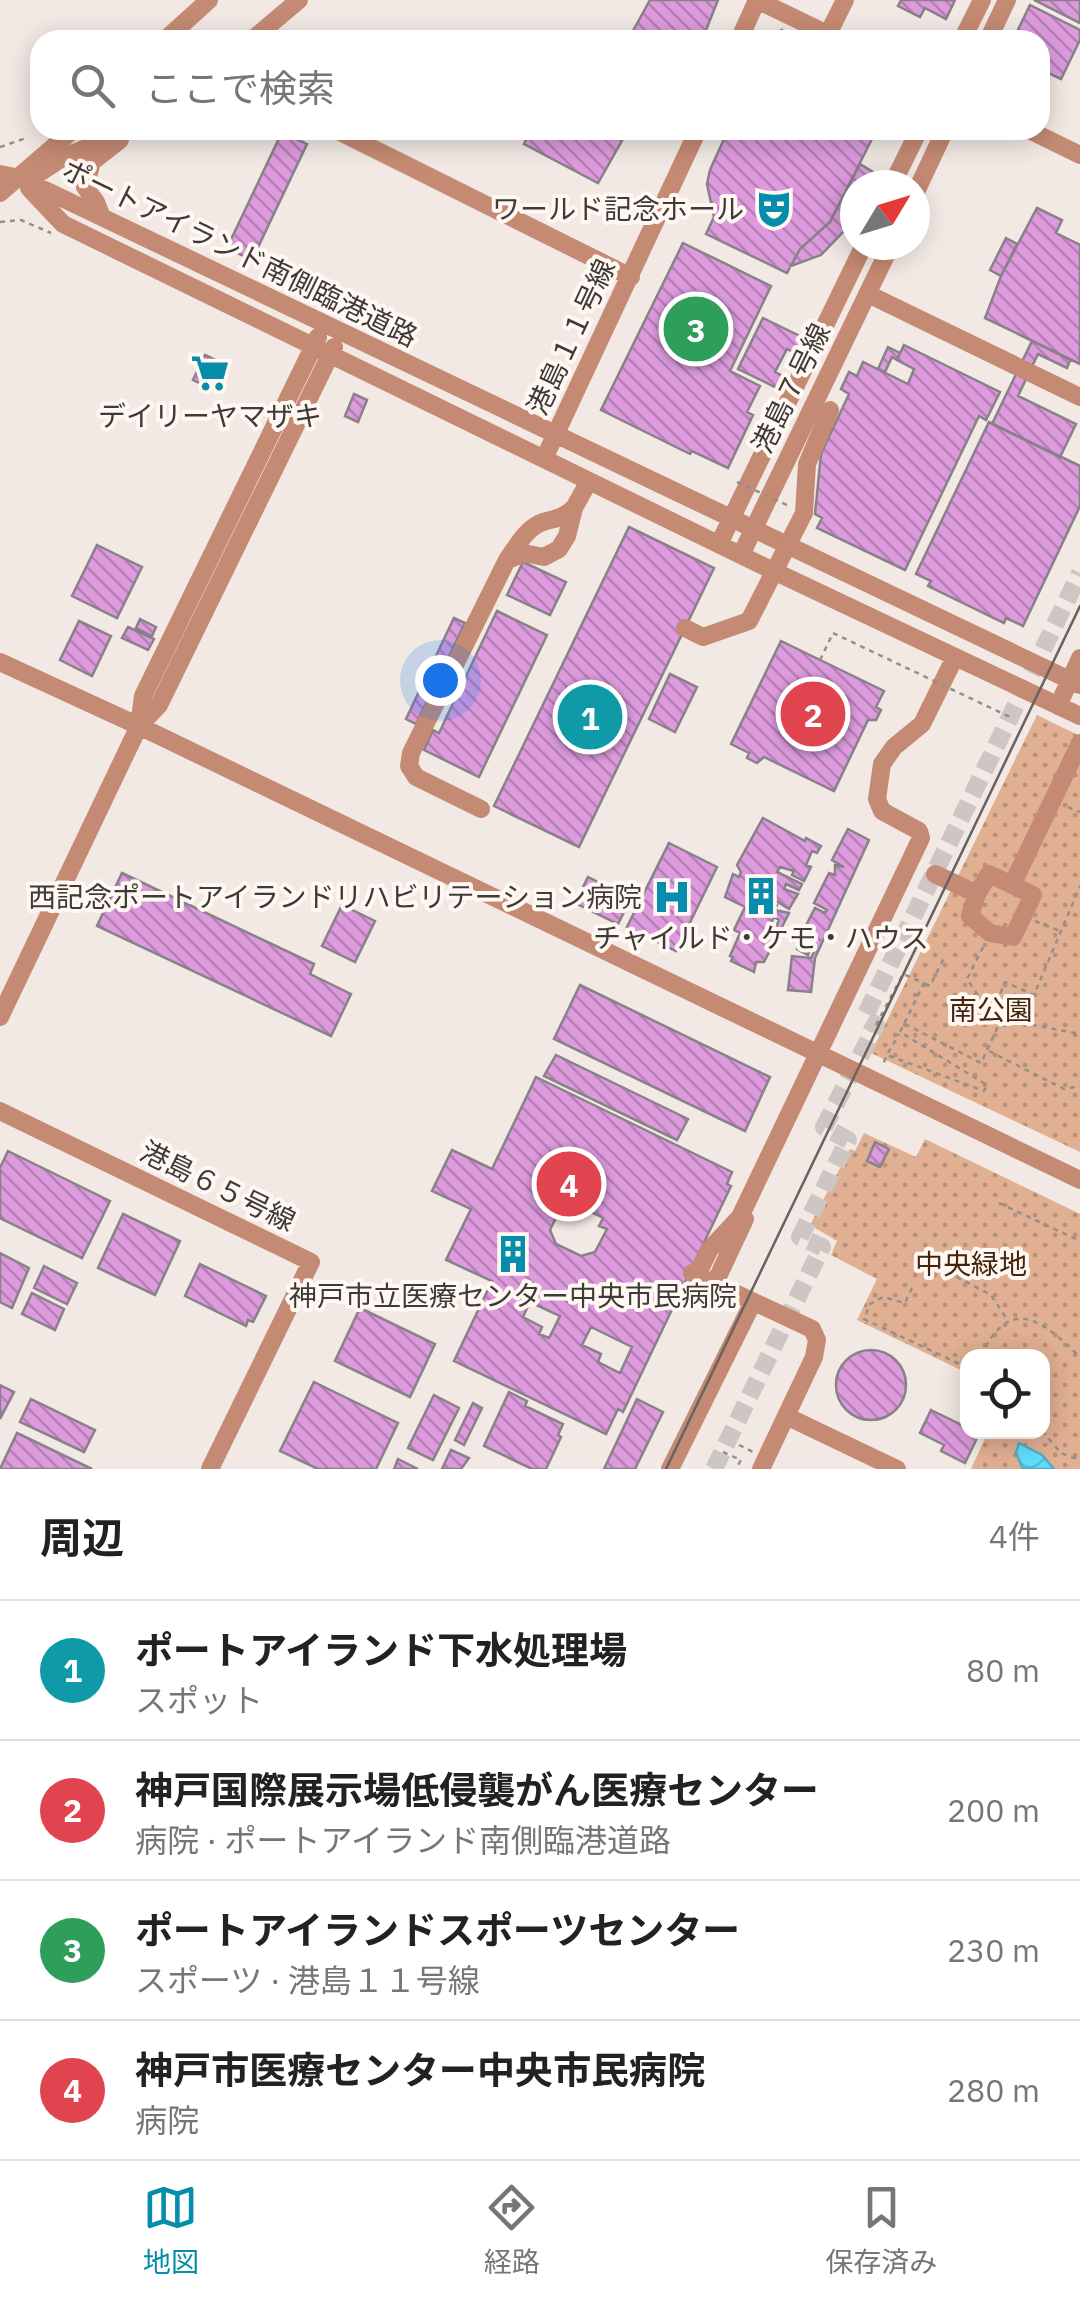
<!DOCTYPE html>
<html lang="ja">
<head>
<meta charset="utf-8">
<style>
	:root { --surface:#fff; --page:#f6f6f6; --text:#222; --muted:#767676; --line:#e0e0e0; --accent:#078dac }
	body { margin:0; font-family:"IBM Plex Sans","Noto Sans JP",sans-serif; background:var(--page); color:var(--text) }
	.controls { position:absolute; right:30px; bottom:30px; display:grid; overflow:hidden; border-radius:20px; box-shadow:0 5px 25px #0003 }
	.controls button { width:90px; height:90px; display:grid; place-items:center; padding:0; border:0; border-bottom:2px solid var(--line); background:var(--surface); color:var(--text); font:50px sans-serif }
	.compass { position:absolute; left:840px; top:170px; width:90px; height:90px; border-radius:50%; background:var(--surface); box-shadow:0 5px 25px #0003; rotate:52deg }
	.you { position:absolute; left:440px; top:680px; width:35px; height:35px; margin:-25px; border:8px solid #fff; border-radius:50%; background:#1a73e8; box-shadow:0 0 0 15px #1a73e833 }
	.badge { display:grid; place-items:center; width:65px; height:65px; border-radius:50%; background:var(--accent); color:#fff; font-size:32px; font-weight:700 }
	.pin { position:absolute; translate:-50% -50%; border:5px solid #fff; box-shadow:0 2px 10px #0006 }
	.list { margin:0; padding:0; list-style:none }
	h2 { display:flex; justify-content:space-between; align-items:center; height:130px; margin:0; padding:0 40px; font-size:42px }
	h2 small { font-size:32px; font-weight:400; color:var(--muted) }
	.list li { display:grid; grid-template-columns:65px 1fr auto; gap:30px; align-items:center; box-sizing:border-box; height:140px; padding:0 40px; border-top:2px solid var(--line) }
	.list b { display:block; font-size:38px; white-space:nowrap }
	.list p { margin:0; font-size:32px; white-space:nowrap; color:var(--muted) }
	.list em { font-size:32px; font-style:normal; color:var(--muted) }
	.icon { flex:none; width:55px; height:55px; fill:none; stroke:currentColor; stroke-width:2; stroke-linecap:round; stroke-linejoin:round }
	.map { position:relative; flex:none; width:1080px; height:1469px; overflow:hidden }
	.search { position:absolute; background:var(--surface); box-shadow:0 5px 25px #0003; left:30px; right:30px; top:30px; height:110px; display:flex; align-items:center; gap:25px; box-sizing:border-box; padding:0 35px; border-radius:30px; color:var(--muted); font-size:38px }
	.sheet { height:690px; background:var(--surface) }
	nav { display:flex; justify-content:space-around; align-items:center; box-sizing:border-box; height:140px; border-top:2px solid var(--line); background:var(--surface); font-size:28px; color:var(--muted) }
	nav a { display:grid; justify-items:center; gap:5px }
	nav .on { color:var(--accent) }
	.map>svg:first-child { display:block }
</style>
</head>
<body>
<div class="map">
<svg width="1080" height="1469" viewBox="0 0 1080 1469">
	<defs>
		<pattern id="park-dots" width="8" height="8" patternUnits="userSpaceOnUse" patternTransform="scale(2.5)"><rect width="8" height="8" fill="#e1af91"/><path d="M2 2h.1M6 6h.1" fill="none" stroke="#b88f77" stroke-width="1.8" stroke-linecap="round"/></pattern>
		<pattern id="water-waves" width="16" height="10" patternUnits="userSpaceOnUse" patternTransform="scale(2.5)"><rect width="16" height="10" fill="#61ddfe"/><path d="M0 5q4-4 8 0t8 0" fill="none" stroke="#55beda"/></pattern>
		<pattern id="building-back-hatch" width="6" height="6" patternUnits="userSpaceOnUse" patternTransform="scale(2.5)"><rect width="6" height="6" fill="#dd9bde"/><path d="M-1 5l2 2M0 0l6 6M5-1l2 2" fill="none" stroke="#b57fb5"/></pattern>
	</defs>
	<rect width="100%" height="100%" fill="#f2e9e4"/>
	<path fill="url(#park-dots)" d="M1037,715L1080,736V1152L871,1053Z
		M864,1133L916,1157L925,1139L1080,1214V1469H971L988,1432H1042V1356H968L967,1373L857,1320L877,1279L831,1255L837,1241L810,1225L850,1149L855,1151Z"/>
	<path fill="url(#water-waves)" stroke="#56acc3" stroke-width="2.5" d="M1019,1443L1042,1455L1054,1469H1023L1016,1453Z"/>
	<path fill="url(#building-back-hatch)" stroke="#888288" stroke-width="2.5" fill-rule="evenodd" d="M650,0H718L702,40H651L633,31Z
		M901,0H955L946,19L925,8L920,17L898,6Z
		M1034,0H1080V23Z
		M1030,5L1080,30V40L1061,79L1040,69V40H1013Z
		M782,30L788,40H767L766,38Z
		M531,130H628L598,183L524,144Z
		M721,130H873L872,139L830,222L800,249L787,273L706,234L714,217L707,184L710,170L724,139L719,136Z
		M282,132L307,144L252,260L227,248Z
		M860,164L873,172L867,185H855V208L844,231L821,255L791,266L800,249L830,222Z
		M1037,208L1062,220L1056,233L1080,245V364L985,318L1001,276Z
		M1006,238L1017,244L1001,276L990,270Z
		M683,243L771,286L730,371L760,386L747,412L753,415L728,468L692,451L690,454L601,410Z
		M763,318L804,338L797,354L787,349L775,372L785,377L779,389L738,369Z
		M1032,341L1070,360L1067,368L1038,354L1018,396L1076,424L1060,457L992,424Z
		M904,345L1000,392L986,420L979,416L905,570L817,528L822,518L815,514L821,454L849,394L841,389L849,372L857,376L863,362L908,384L914,369L897,360Z
		M888,347L900,353L897,360L892,357L885,372L878,369Z
		M205,355L226,365L214,390L193,380Z
		M354,394L367,400L358,422L345,416Z
		M989,422L1080,466V506L1023,626L1006,618L1004,623L928,586L931,581L916,574Z
		M629,527L714,568L579,847L494,806Z
		M97,545L142,567L117,618L72,596Z
		M523,562L566,582L550,615L507,595Z
		M497,611L547,635L479,777L424,750L433,730L439,733Z
		M454,618L465,623L416,724L406,719Z
		M140,619L156,627L152,636L136,628Z
		M79,621L111,636L92,676L60,660Z
		M128,627L154,639L148,650L122,638Z
		M781,641L884,691L876,707L881,710L876,720H868L834,791L764,757L757,763L747,758L749,753L731,744Z
		M670,674L697,687L675,732L649,719Z
		M763,818L805,841L806,838L821,846L817,853L812,851L806,865L811,867L804,881L792,875L794,871L780,867L777,872L802,884L799,890L786,884L784,889L798,894L789,909L773,899L772,903L777,905L775,910L789,913L781,929L776,927L779,920L774,917L769,928L779,933L764,962H756L754,972L731,961L733,957L730,956L740,933L734,930L745,907L725,897L733,874L739,877L741,872L737,865Z
		M848,829L869,840L815,958L811,992L788,990L792,956L811,958L814,952L810,950L808,955L797,949L799,939L815,908L825,913L827,910L814,903L829,873L835,875V865L844,867L832,860Z
		M669,843L717,867L676,951L627,927Z
		M122,873L314,964L310,974L351,994L331,1036L97,926Z
		M588,877L631,898L618,924L575,903Z
		M342,905L375,921L355,962L322,946Z
		M580,985L770,1077L745,1131L554,1039Z
		M556,1055L688,1119L677,1140L544,1076Z
		M536,1077L732,1172L727,1184L731,1186L623,1412L618,1409L606,1434L454,1361L492,1281L446,1260L471,1209L432,1191L452,1150L492,1169ZM565,1199L603,1218L599,1226L607,1229L595,1252L581,1256L556,1244L550,1230ZM530,1302L560,1316L549,1338L539,1334L542,1327L523,1317ZM591,1327L632,1347L620,1373L598,1362L601,1354L582,1345Z
		M875,1142L889,1149L880,1167L867,1161Z
		M8,1151L110,1201L82,1258L0,1218V1168Z
		M123,1214L180,1241L155,1295L98,1268Z
		M0,1253L29,1268L12,1308L0,1302Z
		M200,1264L266,1296L253,1322L248,1320L246,1326L185,1296Z
		M44,1266L77,1283L67,1304L34,1288Z
		M32,1293L64,1309L55,1330L22,1314Z
		M360,1308L435,1344L410,1397L335,1361Z
		M836 1385a35 35 0 1 1 70 0a35 35 0 1 1-70 0Z
		M314,1382L398,1423L376,1469H318L280,1451Z
		M0,1385L14,1392L0,1419Z
		M509,1392L527,1401L525,1406L563,1424L558,1435L561,1437L546,1469H532L484,1446Z
		M434,1395L459,1408L433,1460L408,1448Z
		M31,1399L95,1430L84,1452L20,1422Z
		M637,1399L663,1412L635,1469H604Z
		M473,1403L482,1408L464,1445L455,1440Z
		M931,1410L968,1428V1432L979,1434L965,1463L941,1451L944,1445L920,1433Z
		M17,1433L92,1469H0Z
		M451,1450L469,1458L461,1469H442Z
		M398,1459L418,1469H394Z"/>
	<g fill="none" stroke-linecap="round" stroke-linejoin="round">
		<path stroke="#cec6c2" stroke-width="18" stroke-dasharray="18 9" stroke-linecap="butt" d="M714,1469L822,1247L800,1237L848,1140L824,1127L876,1025L864,1018L1080,573"/>
		<path stroke="#958f8b" stroke-width="2.5" stroke-dasharray="5 5" stroke-linecap="butt" d="M0,147L26,138
			M0,222L21,220L51,233
			M1068,807L1080,812
			M1035,921L1060,931
			M983,947L967,979L986,1007L1002,1019L1080,1034
			M925,984L930,986L945,956
			M993,1012L1005,982L1034,995L1080,886
			M905,1024L981,1063L1001,1020
			M876,1025L903,974L924,983L900,1032L987,1085L984,1091L887,1055L883,1064
			M989,1051L1064,1089L1080,1086
			M888,1053L899,1034
			M999,1203L1080,1241
			M930,1263L991,1295L1007,1319
			M912,1288L905,1303L883,1297L870,1304L864,1319L968,1368
			M981,1356C1010,1294 1042,1320 1080,1357
			M1042,1431L1061,1453L1080,1460
			M739,1445L753,1452
			M723,1452L741,1460L736,1469"/>
		<path stroke="#c58a73" stroke-width="18" d="M757,0L840,40
			M828,34L845,0
			M165,40L209,0
			M252,40L299,0
			M739,40L757,0
			M962,40L982,0
			M988,40L1007,0
			M336,130L631,277
			M1029,130L1080,155
			M0,174L20,178L1080,685
			M20,178H32L62,158L129,130
			M892,185L919,130
			M29,188L63,224L759,564L1080,716
			M0,193L73,130
			M915,194L945,130
			M102,217L96,202L85,187L92,162L120,140
			M868,294L1080,397
			M544,459L698,130
			M719,544L864,245
			M741,555L891,245
			M508,560L524,553L544,557L559,549L567,536L574,508L589,481
			M0,662L139,726L1080,1180
			M1058,706L1080,658
			M139,726L143,696L318,337
			M481,809L416,777L409,766L411,753L507,560C517,546 526,528 543,522C557,518 563,518 574,508
			M935,874L977,894
			M989,874L1033,895L1013,937L990,933L970,916L977,894Z
			M1013,883L1080,743
			M0,1017L139,726L159,705L334,347
			M0,1111L311,1262L210,1469
			M692,1273L812,1329L817,1340L814,1357L761,1469
			M697,1275L710,1249L740,1217L921,838L919,831L882,811L877,799L882,764L894,747L922,724L955,657
			M715,1283L745,1219
			M786,1416L897,1469
			M670,1469L753,1302"/>
		<path stroke="#686360" stroke-width="2.5" d="M666,1469L1080,606"/>
		<path stroke="#958f8b" stroke-width="2.5" stroke-dasharray="5 5" stroke-linecap="butt" d="M737,482L789,506
			M820,660L833,633L1010,717"/>
		<path stroke="#c58a73" stroke-width="18" d="M685,628L703,637L749,621L804,513L807,464L830,410"/>
	</g>
	<defs>
		<g id="theatre-bare" transform="scale(3)"><path d="M-5-5.5Q0-4 5-5.5V0Q5 5 0 6Q-5 5-5 0ZM-3.3-2.5H-1v1.5H-3.3ZM1-2.5H3.3v1.5H1ZM-2.8 1Q0 5.5 2.8 1Z" fill="#078dac" stroke="#fff7f2" stroke-width="2.5" paint-order="stroke"/></g>
		<g id="supermarket-bare" transform="scale(3)"><path d="M-6-5.5h2.5l.6 2H6L4.5 2H-2.5L-4.4-4H-6ZM-1.5 3.2a1.3 1.3 0 1 0 .1 0ZM3 3.2a1.3 1.3 0 1 0 .1 0Z" fill="#078dac" stroke="#fff7f2" stroke-width="2.5" paint-order="stroke"/></g>
		<g id="building-bare" transform="scale(3)"><path d="M-4-6H4V6H1V3H-1V6H-4ZM-2.5-4.3h1.7v1.8h-1.7ZM.8-4.3h1.7v1.8H.8ZM-2.5-1h1.7V.8h-1.7ZM.8-1h1.7V.8H.8Z" fill="#078dac" stroke="#fff7f2" stroke-width="2.5" paint-order="stroke"/></g>
		<g id="hospital-bare" transform="scale(3)"><path d="M-5-5h3v3.5h4V-5h3V5h-3V1.5h-4V5h-3Z" fill="#078dac" stroke="#fff7f2" stroke-width="2.5" paint-order="stroke"/></g>
	</defs>
	<g fill-rule="evenodd">
		<use href="#theatre-bare" x="774" y="209"/>
		<use href="#supermarket-bare" x="210" y="373"/>
		<use href="#building-bare" x="761" y="896"/>
		<use href="#hospital-bare" x="672" y="897"/>
		<use href="#building-bare" x="513" y="1254"/>
	</g>
	<g text-anchor="middle" stroke-width="8" stroke-linejoin="round" paint-order="stroke">
		<g font-size="28" fill="#3e3a38" stroke="#fff7f2">
			<text x="744" y="219" text-anchor="end">ワールド記念ホール</text>
			<text x="210" y="426">デイリーヤマザキ</text>
			<text x="642" y="907" text-anchor="end">西記念ポートアイランドリハビリテーション病院</text>
			<text x="761" y="948">チャイルド・ケモ・ハウス</text>
			<text x="513" y="1306">神戸市立医療センター中央市民病院</text>
		</g>
		<g font-size="28" fill="#3e3a38" stroke="#fff7f2">
			<text transform="translate(240 253) rotate(26)" y="10">ポートアイランド南側臨港道路</text>
			<text transform="translate(571 337) rotate(-65)" y="10">港島１１号線</text>
			<text transform="translate(791 388) rotate(-64)" y="10">港島７号線</text>
			<text transform="translate(218 1186) rotate(26)" y="10">港島６５号線</text>
		</g>
		<g font-size="28" fill="#43240d" stroke="#fff7f2">
			<text x="991" y="1020">南公園</text>
			<text x="971" y="1274">中央緑地</text>
		</g>
	</g>
</svg>
<div class="controls">
<button><svg class="icon" aria-label="locate" viewBox="0 0 24 24"><circle cx="12" cy="12" r="6"/><path d="M12 2v4M12 18v4M2 12h4M18 12h4"/></svg></button>
</div>
<svg class="compass" viewBox="-18 -18 36 36"><path d="M0-13l5 13h-10z" fill="#e53935"/><path d="M0 13l5-13h-10z" fill="#767676"/></svg>
<div class="you"></div>
<div class="pin badge" style="left:590px;top:717px;background:#0f9aa8">1</div>
<div class="pin badge" style="left:813px;top:714px;background:#e0444e">2</div>
<div class="pin badge" style="left:696px;top:329px;background:#2e9e5b">3</div>
<div class="pin badge" style="left:569px;top:1184px;background:#e0444e">4</div>
<div class="search"><svg class="icon" aria-label="search" viewBox="0 0 24 24"><circle cx="10" cy="10" r="6"/><path d="M15 15l6 6"/></svg>ここで検索</div>
</div>
<section class="sheet">
<h2>周辺<small>4件</small></h2>
<ul class="list">
<li><span class="badge" style="background:#0f9aa8">1</span><div><b>ポートアイランド下水処理場</b><p>スポット</p></div><em>80 m</em></li>
<li><span class="badge" style="background:#e0444e">2</span><div><b>神戸国際展示場低侵襲がん医療センター</b><p>病院 · ポートアイランド南側臨港道路</p></div><em>200 m</em></li>
<li><span class="badge" style="background:#2e9e5b">3</span><div><b>ポートアイランドスポーツセンター</b><p>スポーツ · 港島１１号線</p></div><em>230 m</em></li>
<li><span class="badge" style="background:#e0444e">4</span><div><b>神戸市医療センター中央市民病院</b><p>病院</p></div><em>280 m</em></li>
</ul>
</section>
<nav>
<a class="on"><svg class="icon" aria-label="map" viewBox="0 0 24 24"><path d="M3 6l6-2 6 2 6-2v14l-6 2-6-2-6 2zM9 4v14M15 6v14"/></svg>地図</a>
<a><svg class="icon" aria-label="directions" viewBox="0 0 24 24"><path d="M12 3l9 9-9 9-9-9zM9 14v-3h6M13 9l2 2-2 2"/></svg>経路</a>
<a><svg class="icon" aria-label="saved" viewBox="0 0 24 24"><path d="M7 4h10v16l-5-4-5 4z"/></svg>保存済み</a>
</nav>
</body>
</html>
